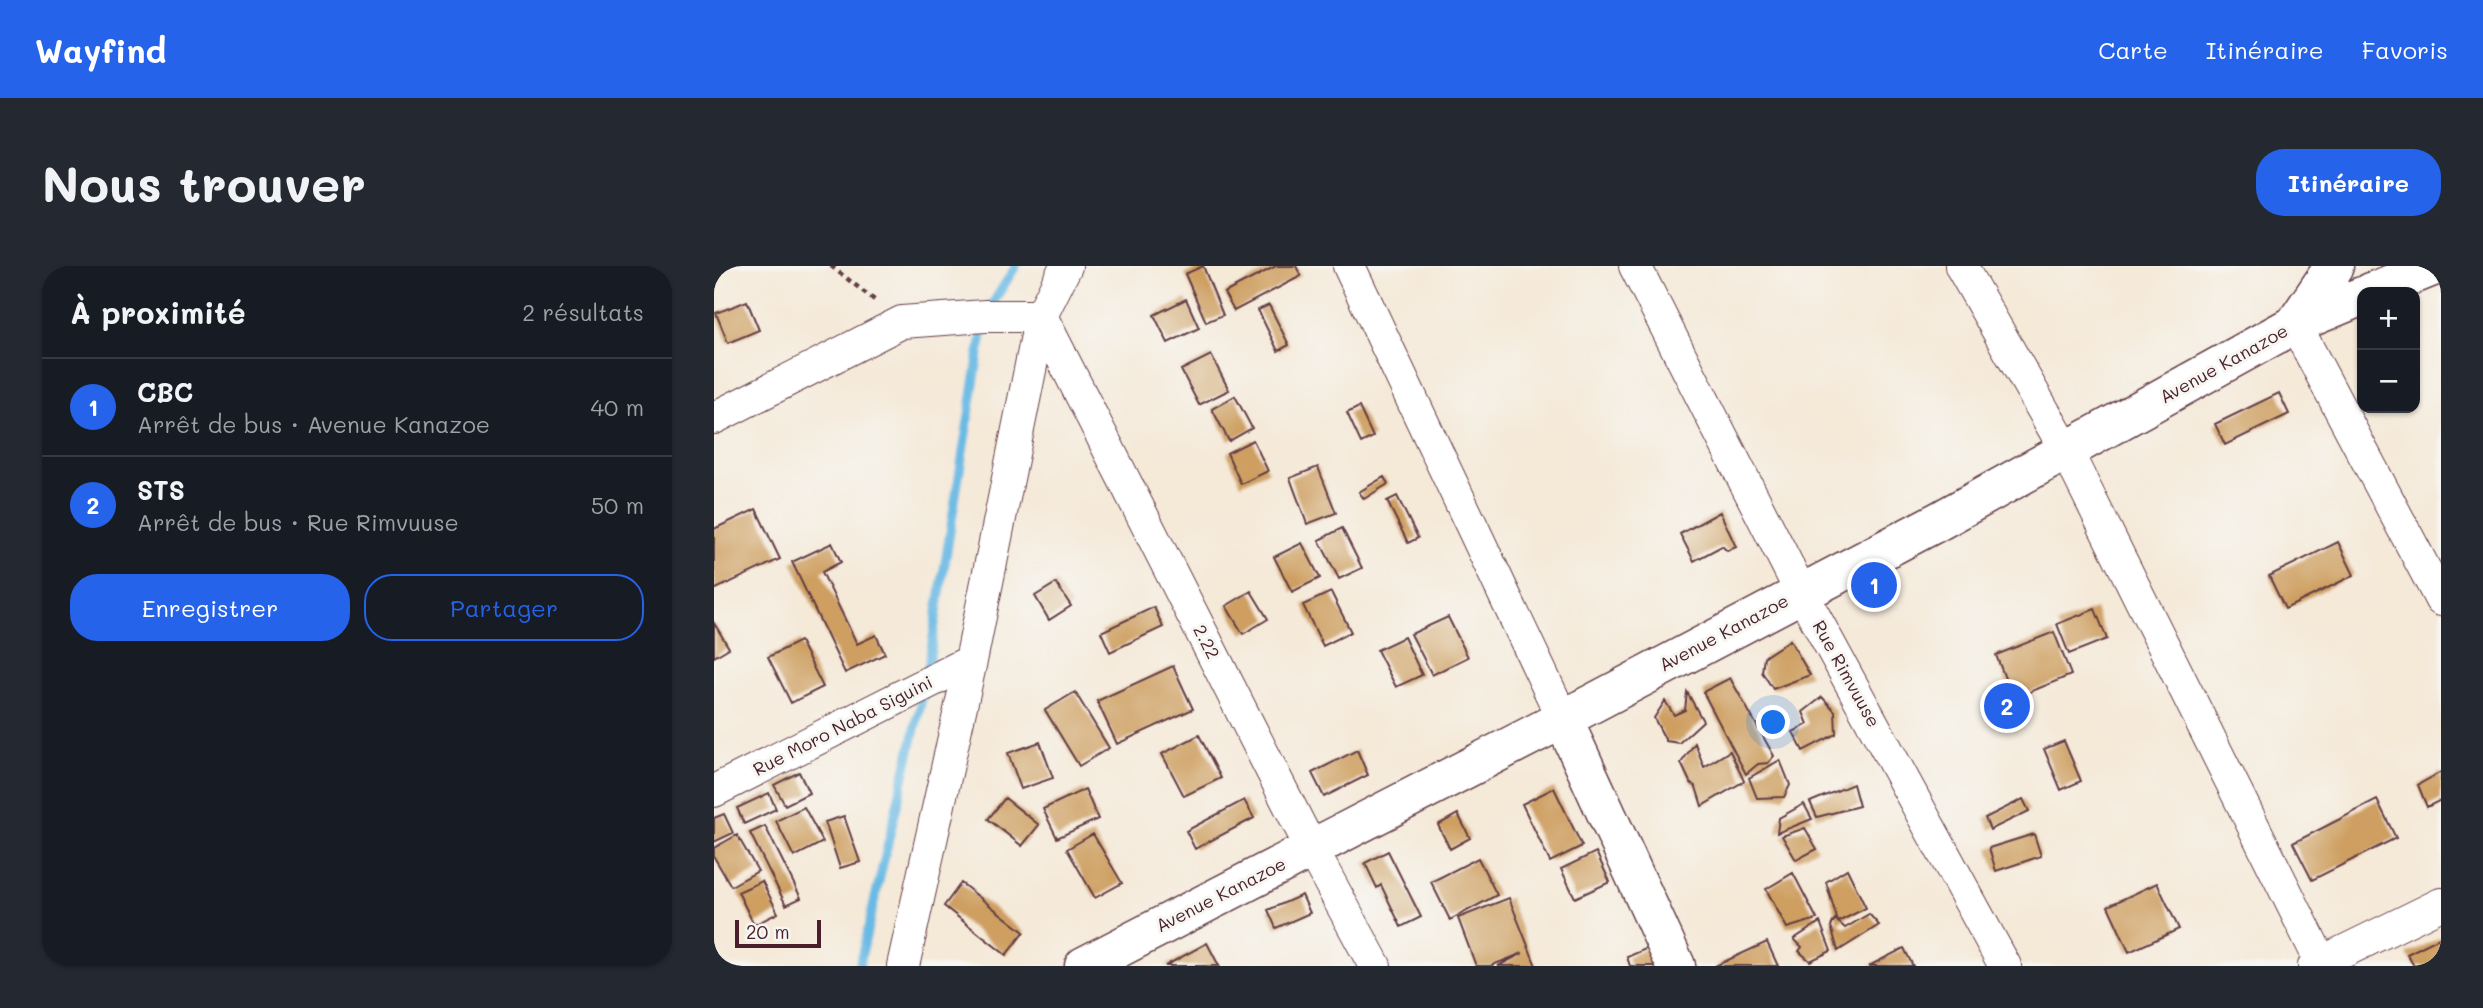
<!DOCTYPE html>
<html lang="fr">
<head>
<meta charset="utf-8">
<style>
	:root { --surface:#171b24; --page:#242831; --text:#f1f3f6; --muted:#9ea1a6; --line:#363941; --accent:#2563eb }
	body { margin:0; font-family:Mali,sans-serif; background:var(--page); color:var(--text) }
	.controls { position:absolute; right:21px; top:21px; display:grid; overflow:hidden; border-radius:14px; box-shadow:0 2px 5px #0004 }
	.controls button { width:63px; height:63px; display:grid; place-items:center; padding:0; border:0; border-bottom:2px solid var(--line); background:var(--surface); color:var(--text); font:35px sans-serif }
	.scale { position:absolute; left:21px; bottom:18px; width:86px; box-sizing:border-box; padding-left:7px; border:4px solid #4a1f2b; border-top:0; font-size:19px; line-height:24px; white-space:nowrap; color:#4a1f2b; -webkit-text-stroke:5px #f6f6f2; paint-order:stroke }
	.you { position:absolute; left:1060px; top:457px; width:24px; height:24px; margin:-18px; border:5px solid #fff; border-radius:50%; background:#1a73e8; box-shadow:0 0 0 10px #1a73e833 }
	.badge { display:grid; place-items:center; width:46px; height:46px; border-radius:50%; background:var(--accent); color:#fff; font-size:23px; font-weight:700 }
	.pin { position:absolute; translate:-50% -50%; border:4px solid #fff; box-shadow:0 2px 7px #0006 }
	.list { margin:0; padding:0; list-style:none }
	h2 { display:flex; justify-content:space-between; align-items:center; height:91px; margin:0; padding:0 28px; font-size:30px }
	h2 small { font-size:23px; font-weight:400; color:var(--muted) }
	.list li { display:grid; grid-template-columns:46px 1fr auto; gap:21px; align-items:center; box-sizing:border-box; height:98px; padding:0 28px; border-top:2px solid var(--line) }
	.list b { display:block; font-size:26px; white-space:nowrap }
	.list p { margin:0; font-size:23px; white-space:nowrap; color:var(--muted) }
	.list em { font-size:23px; font-style:normal; color:var(--muted) }
	.actions { display:flex; gap:14px; padding:21px 28px }
	.actions a { flex:1; padding:16px 0; border:2px solid var(--accent); border-radius:28px; text-align:center; font-size:24px; color:var(--accent) }
	.actions .main { background:var(--accent); color:#fff }
	.map { position:relative; flex:none; width:1727px; height:700px; overflow:hidden; border-radius:28px }
	header { display:flex; align-items:center; gap:42px; box-sizing:border-box; height:98px; padding:0 35px; background:var(--accent); color:#fff }
	header strong { font-size:33px }
	nav { display:flex; gap:38px; margin-inline-start:auto; font-size:24px }
	.intro { display:flex; align-items:center; justify-content:space-between; box-sizing:border-box; height:168px; padding:0 42px }
	h1 { margin:0; font-size:49px }
	.button { padding:18px 32px; border-radius:28px; background:var(--accent); color:#fff; font-size:24px; font-weight:700 }
	main { display:flex; gap:42px; padding:0 42px }
	aside { flex:1; background:var(--surface); border-radius:28px; box-shadow:0 2px 5px #0004 }
	.map>svg:first-child { display:block }
</style>
</head>
<body>
<header>
<strong>Wayfind</strong>
<nav><a>Carte</a><a>Itinéraire</a><a>Favoris</a></nav>
</header>
<div class="intro"><h1>Nous trouver</h1><a class="button">Itinéraire</a></div>
<main>
<aside>
<h2>À proximité<small>2 résultats</small></h2>
<ul class="list">
<li><span class="badge">1</span><div><b>CBC</b><p>Arrêt de bus · Avenue Kanazoe</p></div><em>40 m</em></li>
<li><span class="badge">2</span><div><b>STS</b><p>Arrêt de bus · Rue Rimvuuse</p></div><em>50 m</em></li>
</ul>
<div class="actions"><a class="main">Enregistrer</a><a>Partager</a></div>
</aside>
<div class="map">
<svg width="1727" height="700" viewBox="0 0 1727 700">
	<rect width="100%" height="100%" fill="#f6f6f2"/>
	<filter id="ink" filterUnits="userSpaceOnUse"><feTurbulence type="fractalNoise" baseFrequency=".0143" numOctaves="2"/><feDisplacementMap in="SourceGraphic" scale="14" xChannelSelector="R" yChannelSelector="G"/><feConvolveMatrix kernelMatrix="1 2 1 2 8 2 1 2 1" color-interpolation-filters="sRGB"/></filter>
	<filter id="wash" filterUnits="userSpaceOnUse"><feTurbulence type="fractalNoise" baseFrequency=".00686" numOctaves="4" result="noise"/><feDisplacementMap in="SourceGraphic" scale="28" xChannelSelector="R" yChannelSelector="G"/><feGaussianBlur stdDeviation="1.57" result="paint"/><feColorMatrix in="noise" values="0 0 0 0 0 0 0 0 0 0 0 0 0 0 0 0 0 1.4 0 .05"/><feComposite in="paint" operator="in"/></filter>
	<g filter="url(#wash)">
		<rect width="100%" height="100%" fill="#f5e9d8"/>
		<g fill="none" stroke-linecap="round" stroke-linejoin="round">
			<path stroke="#69bae4" stroke-width="9" d="M275,43L302,0
				M213,408L270,56
				M145,700L209,429"/>
		</g>
		<g id="blocks">
			<path fill="#ce9f61" d="M489,0L509,49L492,56L471,8Z
				M562,0H582L587,10L520,45L510,27Z
				M472,33L485,62L454,77L440,49Z
				M33,35L45,64L14,77L2,47Z
				M555,39L575,79L564,85L544,44Z
				M497,89L515,124L485,139L467,104Z
				M1565,127L1575,148L1511,179L1501,158Z
				M521,130L538,162L515,175L498,143Z
				M645,141L659,171L647,177L633,147Z
				M539,174L554,205L527,218L513,187Z
				M604,201L622,247L593,258L576,212Z
				M670,211L674,218L650,233L645,226Z
				M683,230L704,272L694,277L673,235Z
				M42,243L66,293L0,324V263Z
				M1006,246L1022,281L1013,285L1008,280L980,295L966,268Z
				M628,262L648,302L625,313L605,274Z
				M1624,276L1640,309L1571,343L1555,310Z
				M118,277L127,296L108,306L143,378L162,369L171,388L131,407L78,296Z
				M588,277L606,312L578,326L560,291Z
				M342,317L357,340L335,354L321,330Z
				M537,325L554,353L529,368L512,340Z
				M617,326L637,366L609,380L589,339Z
				M440,341L449,361L396,386L387,366Z
				M1381,343L1393,373L1355,388L1343,358Z
				M734,351L754,391L718,409L697,368Z
				M0,357L15,382L0,391Z
				M1340,366L1357,409L1299,433L1282,389Z
				M690,371L708,409L682,421L663,384Z
				M1076,374L1096,409L1059,423L1048,406L1050,391Z
				M86,375L109,421L77,437L54,391Z
				M459,400L479,443L403,478L383,435Z
				M1016,412L1060,490L1054,497L1044,498L1032,508L989,426Z
				M361,426L395,482L365,500L331,444Z
				M973,426L989,455L965,477L952,475L940,452L951,435L960,449L971,444Z
				M1108,431L1121,445L1122,468L1089,485L1079,466L1094,458L1089,446Z
				M485,469L507,512L470,530L448,488Z
				M1350,475L1367,515L1347,524L1330,483Z
				M326,476L339,512L307,523L294,487Z
				M981,477L990,501L1016,485L1030,515L988,540L982,521L976,516L967,497Z
				M643,484L654,509L610,531L598,507Z
				M1066,494L1076,519L1070,531L1043,532L1035,512Z
				M85,506L95,527L71,539L60,519Z
				M1727,506V534L1713,541L1704,519Z
				M1139,518L1145,540L1103,551L1096,536Z
				M840,522L868,580L836,596L808,538Z
				M371,523L384,553L343,572L329,543Z
				M55,527L62,543L30,558L23,542Z
				M291,532L325,559L308,580L274,553Z
				M1309,533L1315,545L1276,564L1271,552Z
				M530,534L540,552L481,583L472,565Z
				M1663,534L1682,572L1598,614L1579,577Z
				M1090,538L1098,553L1063,567L1065,552Z
				M90,541L109,576L80,591L62,555Z
				M10,548L19,567L0,576V552Z
				M744,548L756,572L736,583L724,559Z
				M130,550L146,596L126,602L111,556Z
				M51,560L87,632L72,639L36,567Z
				M1091,562L1103,583L1082,594L1068,570Z
				M379,568L408,617L381,632L353,583Z
				M1320,568L1327,590L1282,605L1275,582Z
				M23,569L44,605L17,620L0,591V582Z
				M674,585L707,651L687,661L667,619L663,622L651,597Z
				M882,586L896,616L861,632L847,603Z
				M764,592L783,629L736,654L717,616Z
				M1133,603L1152,642L1124,656L1112,616Z
				M1079,607L1103,653L1073,662L1052,623Z
				M48,615L64,647L40,659L24,626Z
				M247,617L310,666L292,689L230,640Z
				M1443,617L1465,663L1415,686L1394,640Z
				M588,629L596,647L562,662L554,644Z
				M795,632L822,700H784L809,687L776,700H762L744,652Z
				M1155,648L1165,659L1124,685L1117,660L1121,653L1131,662Z
				M1106,656L1117,685L1096,695L1085,685L1088,681L1080,673Z
				M1727,671V700H1700L1693,688Z
				M1053,676L1064,700H1001Z
				M493,677L505,700H451Z
				M936,681L944,700H916L913,691Z
				M1190,682L1199,700H1155Z"/>
		</g>
	</g>
	<g filter="url(#ink)">
		<use href="#blocks" fill-opacity="0" stroke="#643d45" stroke-width="2"/>
		<g fill="none" stroke-linecap="round" stroke-linejoin="round">
			<g stroke="#643d45" stroke-width="34">
				<path id="street" d="M635,0L849,453
					M921,0L1087,326L1291,700
					M1247,0L1353,186L1609,700
					M327,50L597,582L661,700
					M1581,58L1727,334
					M0,152L188,56L271,50H327
					M0,525L257,395
					M189,700L257,395L327,50L352,0
					M1600,700L1727,638"/>
			</g>
			<g stroke="#643d45" stroke-width="41">
				<path id="secondary" d="M1657,26L1721,0
					M1581,58L1620,0
					M849,453L962,700
					M370,700L849,453L1225,255L1581,58L1648,30"/>
			</g>
			<path stroke="#643d45" stroke-width="4.5" stroke-dasharray="5 5" stroke-linecap="butt" d="M117,0L163,36"/>
			<use href="#street" stroke="#fff" stroke-width="32"/>
			<use href="#secondary" stroke="#fff" stroke-width="38"/>
		</g>
	</g>
	<g text-anchor="middle" stroke-width="6" stroke-linejoin="round" paint-order="stroke">
		<g font-size="18" fill="#4a1f2b" stroke="#f6f6f2">
			<text transform="translate(1510 98) rotate(-29)" y="6">Avenue Kanazoe</text>
			<text transform="translate(1010 367) rotate(-28)" y="6">Avenue Kanazoe</text>
			<text transform="translate(492 376) rotate(63)" y="6">2.22</text>
			<text transform="translate(1132 408) rotate(61)" y="6">Rue Rimvuuse</text>
			<text transform="translate(129 460) rotate(-27)" y="6">Rue Moro Naba Siguini</text>
			<text transform="translate(507 629) rotate(-27)" y="6">Avenue Kanazoe</text>
		</g>
	</g>
</svg>
<div class="controls">
<button>+</button>
<button>−</button>
</div>
<div class="scale">20 m</div>
<div class="you"></div>
<div class="pin badge" style="left:1160px;top:319px">1</div>
<div class="pin badge" style="left:1293px;top:440px">2</div>
</div>
</main>
</body>
</html>
